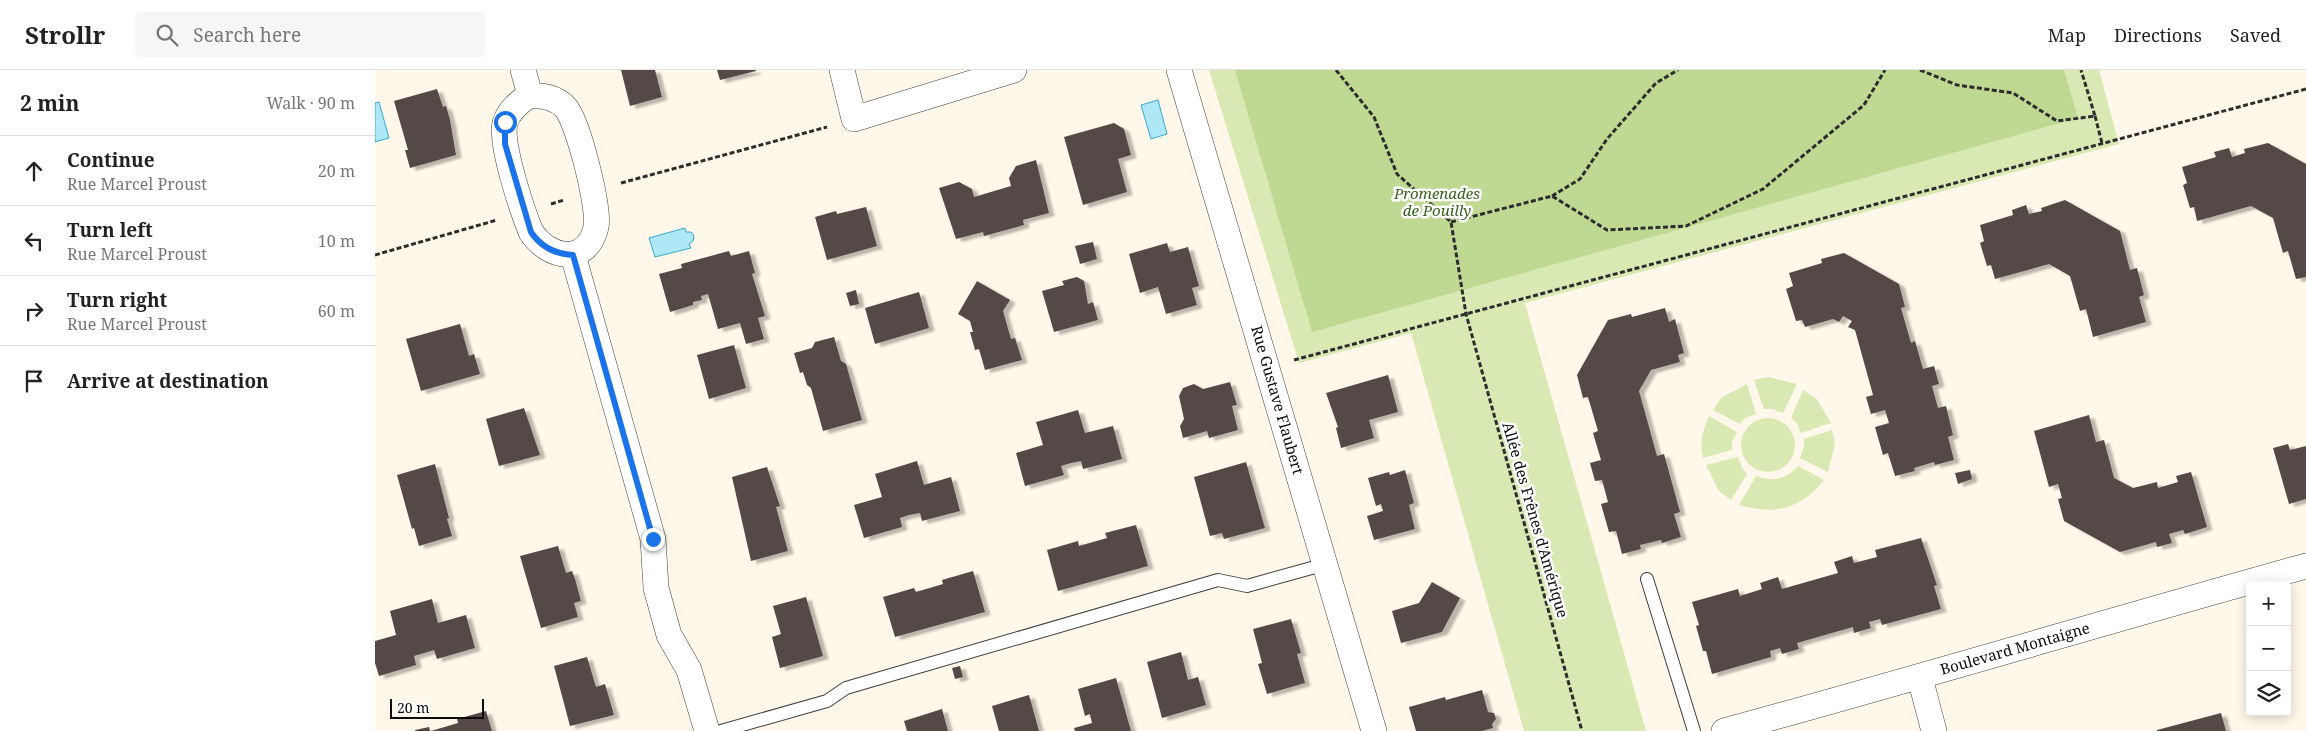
<!DOCTYPE html>
<html lang="en">
<head>
<meta charset="utf-8">
<style>
	:root { --surface:#fff; --page:#f6f6f6; --text:#222; --muted:#767676; --line:#e0e0e0 }
	body { margin:0; font-family:"Noto Serif",serif; background:var(--page); color:var(--text) }
	.controls { position:absolute; right:15px; bottom:15px; display:grid; overflow:hidden; border-radius:5px; box-shadow:0 2px 12px #0003 }
	.controls button { width:45px; height:45px; display:grid; place-items:center; padding:0; border:0; border-bottom:1px solid var(--line); background:var(--surface); color:var(--text); font:25px sans-serif }
	.scale { position:absolute; left:15px; bottom:12px; width:94px; box-sizing:border-box; padding-left:5px; border:2px solid #0b0b0b; border-top:0; font-size:14px; line-height:18px; white-space:nowrap; color:#0b0b0b; -webkit-text-stroke:4px #fff; paint-order:stroke }
	.stop { position:absolute; width:15px; height:15px; margin:-11px; border:4px solid #1a73e8; border-radius:50%; background:#fff }
	.stop.end { background:#1a73e8; border-color:#fff; box-shadow:0 1px 5px #0008 }
	.list { margin:0; padding:0; list-style:none }
	h2 { display:flex; justify-content:space-between; align-items:center; height:65px; margin:0; padding:0 20px; font-size:21px }
	h2 small { font-size:16px; font-weight:400; color:var(--muted) }
	.list li { display:grid; grid-template-columns:32px 1fr auto; gap:15px; align-items:center; box-sizing:border-box; height:70px; padding:0 20px; border-top:1px solid var(--line) }
	.list b { display:block; font-size:19px; white-space:nowrap }
	.list p { margin:0; font-size:16px; white-space:nowrap; color:var(--muted) }
	.list em { font-size:16px; font-style:normal; color:var(--muted) }
	.icon { flex:none; width:28px; height:28px; fill:none; stroke:currentColor; stroke-width:2; stroke-linecap:round; stroke-linejoin:round }
	.map { position:relative; flex:none; width:1931px; height:661px; overflow:hidden }
	header { display:flex; align-items:center; gap:30px; box-sizing:border-box; height:70px; padding:0 25px; background:var(--surface); border-bottom:1px solid var(--line) }
	header strong { font-size:24px }
	nav { display:flex; gap:28px; margin-inline-start:auto; font-size:18px }
	.search { width:350px; height:45px; background:var(--page); display:flex; align-items:center; gap:12px; box-sizing:border-box; padding:0 18px; border-radius:5px; color:var(--muted); font-size:19px }
	main { display:flex }
	aside { flex:1; background:var(--surface) }
	.map>svg:first-child { display:block }
</style>
</head>
<body>
<header>
<strong>Strollr</strong>
<div class="search"><svg class="icon" aria-label="search" viewBox="0 0 24 24"><circle cx="10" cy="10" r="6"/><path d="M15 15l6 6"/></svg>Search here</div>
<nav><a>Map</a><a>Directions</a><a>Saved</a></nav>
</header>
<main>
<aside>
<h2>2 min<small>Walk · 90 m</small></h2>
<ul class="list">
<li><svg class="icon" aria-label="ahead" viewBox="0 0 24 24"><path d="M12 20V5M6 11l6-6 6 6"/></svg><div><b>Continue</b><p>Rue Marcel Proust</p></div><em>20 m</em></li>
<li><svg class="icon" aria-label="left" viewBox="0 0 24 24"><path d="M17 20v-9H6M10 6l-5 5 5 5"/></svg><div><b>Turn left</b><p>Rue Marcel Proust</p></div><em>10 m</em></li>
<li><svg class="icon" aria-label="right" viewBox="0 0 24 24"><path d="M7 20v-9h11M14 6l5 5-5 5"/></svg><div><b>Turn right</b><p>Rue Marcel Proust</p></div><em>60 m</em></li>
<li><svg class="icon" aria-label="arrive" viewBox="0 0 24 24"><path d="M6 21V4h12l-3 4 3 4H6"/></svg><div><b>Arrive at destination</b></div></li>
</ul>
</aside>
<div class="map">
<svg width="1931" height="661" viewBox="0 0 1931 661">
	<defs>
		<filter id="shadow"><feDropShadow dx="5.5" dy="3" stdDeviation="1" flood-color="#0004"/></filter>
	</defs>
	<rect width="100%" height="100%" fill="#fff7e9"/>
	<path fill="#d8e9b4" d="M834,0H1724L1744,74L1150,233L1271,661H1149L1036,263L924,293Z
		M1394,307L1422,314L1408,343L1397,339H1389L1379,310Z
		M1372,314L1381,344L1370,348L1365,354L1338,340L1346,328Z
		M1428,320L1441,328L1456,353L1426,363L1422,353L1416,348Z
		M1334,346L1362,362L1357,372V380L1328,388C1324,373 1328,360 1334,346Z
		M1366 375a27 27 0 1 1 54 0a27 27 0 1 1-54 0Z
		M1457,360L1460,374L1453,402L1425,388L1429,377V369Z
		M1363,387L1367,398L1372,404L1356,430L1344,421L1331,395Z
		M1423,396L1449,410C1425,440 1400,445 1364,435L1381,406C1398,412 1410,410 1423,396Z"/>
	<path fill="#bfd993" d="M860,0H1689L1703,48L937,262Z"/>
	<path fill="#aee8f6" stroke="#35abcd" d="M783,30L792,64L776,69L766,35Z
		M4,32L14,68L0,72V33Z
		M310,158L311,162H316L319,166L318,171L314,174L316,178L280,187L274,168Z"/>
	<path fill="#544a47" filter="url(#shadow)" d="M246,0H280L287,27L255,36Z
		M342,0H381V1L345,10Z
		M62,19L68,37L71,36L75,50L81,85L35,98L30,80H33L19,31Z
		M739,53L749,59L756,85L743,89L752,122L708,135L689,67Z
		M1893,73L1931,94V207L1921,209L1913,181L1908,183L1898,148L1876,136L1822,151L1819,137L1815,138L1808,115L1812,113L1807,97L1841,87L1839,82L1854,78L1857,87L1870,83L1869,79Z
		M661,90L674,143L648,150L649,155L609,166L608,162L581,169L564,118L584,112L597,119L599,127L636,116L634,108L641,96Z
		M1690,130L1745,161L1755,200L1762,198L1769,225L1764,227L1771,252L1718,267L1711,239L1705,241L1695,206L1674,194L1620,209L1616,195L1612,196L1605,173L1609,171L1605,155L1638,145L1637,140L1651,135L1654,144L1667,141L1666,138Z
		M491,137L502,176L452,190L440,147L461,141L462,144Z
		M718,172L722,189L705,194L700,176Z
		M792,173L795,182L813,177L824,216L817,218L822,235L791,244L783,217L765,223L754,184Z
		M354,181L356,186L374,181L380,203L377,204L390,246L383,248L389,269L371,274L365,253L343,259L333,224L326,226L327,230L318,232V235L295,242L284,204L307,198L306,194Z
		M1469,183L1524,214L1530,237L1526,238L1536,273L1540,271L1548,299L1559,296L1564,314L1557,316L1563,338L1571,336L1578,365L1573,367L1579,390L1560,395L1559,392L1539,398L1540,401L1520,406L1513,383L1508,385L1500,357L1514,353L1510,340L1496,344L1491,327L1498,325L1480,260L1473,257L1477,251L1468,246L1464,252L1458,249L1430,257L1427,250L1421,251L1411,219L1418,216L1414,203L1447,193L1446,189Z
		M702,207L709,211L713,234L718,232L723,250L679,262L667,221L689,215L687,211Z
		M602,211L635,230L628,241L636,269L640,268L647,290L610,300L604,279L600,280L595,262H598L595,251L583,244Z
		M481,220L484,234L475,236L471,223Z
		M544,222L554,258L500,274L490,238Z
		M1290,238L1294,252L1300,249L1309,283L1303,285L1305,292L1276,300L1264,321L1282,386L1289,384L1305,442L1299,444L1306,467L1287,473L1286,470L1265,475L1266,479L1247,484L1241,461L1234,462L1226,434L1233,432L1227,410L1220,411L1215,393L1226,390L1218,363L1223,361L1213,327L1208,328L1202,305L1233,250L1256,244L1257,247Z
		M85,254L94,286L99,284L105,304L46,321L31,269Z
		M459,267L466,291L471,294L487,350L448,361L436,318L432,315L428,302L425,303L419,283L437,278L440,272Z
		M359,275L371,318L334,329L322,285Z
		M1013,305L1023,342L994,350L999,368L966,378L961,358L963,357L951,323Z
		M855,312L862,335L857,336L863,360L834,368L832,361L808,368L805,356L809,349L804,326L808,318L819,314L828,319Z
		M149,338L165,385L124,396L111,349Z
		M703,340L710,363L738,356L747,389L708,399L706,391L696,393L686,396L689,405L650,416L641,383L668,375L661,352Z
		M1714,345L1721,372L1729,370L1739,408L1758,418L1782,412L1783,418L1803,412L1801,406L1816,402L1832,457L1810,464L1808,460L1794,464L1797,473L1782,477L1781,472L1745,482L1689,451L1683,429L1687,428L1683,414L1674,417L1659,361Z
		M1913,374L1915,380L1931,376V429L1914,434L1898,378Z
		M542,391L549,415L576,407L585,441L547,451L545,443L534,445L525,448L527,457L489,468L479,435L507,427L500,404Z
		M871,392L890,458L849,469L847,463L835,466L819,407Z
		M60,394L74,448L72,449L77,466L44,476L39,458L37,459L22,405Z
		M392,397L405,436L401,437L413,481L376,491L357,407Z
		M1030,400L1039,433L1034,435L1040,459L999,470L992,446L1008,441L1006,434L1001,436L993,408L1014,402L1015,405Z
		M1595,400L1597,409L1583,414L1580,403Z
		M761,455L773,496L683,521L672,480L703,471L704,476L732,468L730,463Z
		M1546,468L1562,515L1559,516L1566,539L1507,555L1505,549L1494,552L1496,558L1479,563L1478,557L1422,573L1424,579L1407,584L1405,578L1395,581L1396,587L1337,604L1331,581H1328L1321,556L1324,555L1317,532L1363,519L1365,526L1387,519L1385,513L1403,507L1407,519L1463,503L1459,492L1477,486L1479,493L1502,487L1500,480Z
		M183,476L191,503L197,501L200,509L206,531L199,533L203,547L166,558L145,486Z
		M598,501L610,542L520,567L508,527L539,518L541,522L568,514L567,510Z
		M1057,512L1085,528L1067,562L1026,573L1017,541L1044,533Z
		M431,527L448,586L405,598L397,567L406,564L398,536Z
		M57,529L63,553L91,545L100,578L62,589L59,580L39,586L41,595L4,606L0,593V571L21,565L15,541Z
		M916,549L926,583L922,584L930,613L892,624L883,594L887,593L878,559Z
		M806,582L813,610L823,607L831,635L787,648L772,592Z
		M212,587L221,617L230,614L239,645L195,656L179,596Z
		M585,596L588,607L580,609L577,598Z
		M741,608L756,661H700L699,658L717,653L715,644L710,646L703,619Z
		M1107,620L1113,642L1119,643L1121,649L1117,654L1118,658L1107,661H1041L1034,637L1070,627L1071,630Z
		M654,625L664,661H624L617,636Z
		M567,639L573,661H532L529,651Z
		M111,641L117,661H56L83,653L82,649Z
		M1846,643L1851,661H1782V660Z
		M54,657L55,661H40V660Z"/>
	<g fill="none" stroke-linecap="round" stroke-linejoin="round">
		<g stroke="#3e3e3e" stroke-width="14">
			<path id="lane" d="M1272,509L1319,661
				M346,661L452,631L471,618L843,510L872,516L951,494"/>
		</g>
		<g stroke="#3e3e3e" stroke-width="26">
			<path id="street" d="M148,0L155,25
				M467,0L479,49L639,0
				M804,0L999,661
				M155,25C169,26 180,27 190,37C203,50 225,139 221,157C212,196 174,189 156,162C147,140 125,74 130,53C134,40 144,32 155,25Z
				M198,185L278,469L281,518L294,565L314,600L332,661
				M1545,608L1559,661
				M1349,661C1543,608 1737,550 1931,496"/>
		</g>
		<path stroke="#2d2d2d" stroke-width="3" stroke-dasharray="5 2.5" stroke-linecap="butt" d="M961,0L999,47L1022,104L1076,152L1091,244L1207,661
			M1545,0L1582,15L1638,23L1682,51L1720,46L1706,0
			M1720,46L1727,73
			M246,113L452,57
			M1177,126L1205,109L1232,69L1281,13L1303,0
			M176,134L189,130
			M1076,152L1177,126L1232,160L1311,156L1388,119L1489,35L1510,0
			M0,185L122,150
			M919,290L1931,19"/>
		<use href="#lane" stroke="#fff" stroke-width="12"/>
		<use href="#street" stroke="#fff" stroke-width="25"/>
	</g>
	<g fill="none" stroke-linecap="round" stroke-linejoin="round">
		<path stroke="#1a73e8" stroke-width="6" d="M130,52V74L156,162C166,177 180,184 198,185L278,469"/>
	</g>
	<g text-anchor="middle" stroke-width="5" stroke-linejoin="round" paint-order="stroke">
		<g font-size="15" font-style="italic" fill="#37621c" stroke="#fff">
			<text x="1062" y="129">Promenades<tspan x="1062" dy="17">de Pouilly</tspan></text>
		</g>
		<g font-size="15" fill="#0b0b0b" stroke="#fff">
			<text transform="translate(902 330) rotate(74)" y="5">Rue Gustave Flaubert</text>
			<text transform="translate(1160 450) rotate(74)" y="5">Allée des Frênes d'Amérique</text>
			<text transform="translate(1640 579) rotate(-16)" y="5">Boulevard Montaigne</text>
		</g>
	</g>
</svg>
<div class="controls">
<button>+</button>
<button>−</button>
<button><svg class="icon" aria-label="layers" viewBox="0 0 24 24"><path d="M12 4l9 5-9 5-9-5zM3 14l9 5 9-5"/></svg></button>
</div>
<div class="scale">20 m</div>
<div class="stop" style="left:130px;top:52px"></div>
<div class="stop end" style="left:278px;top:469px"></div>
</div>
</main>
</body>
</html>
